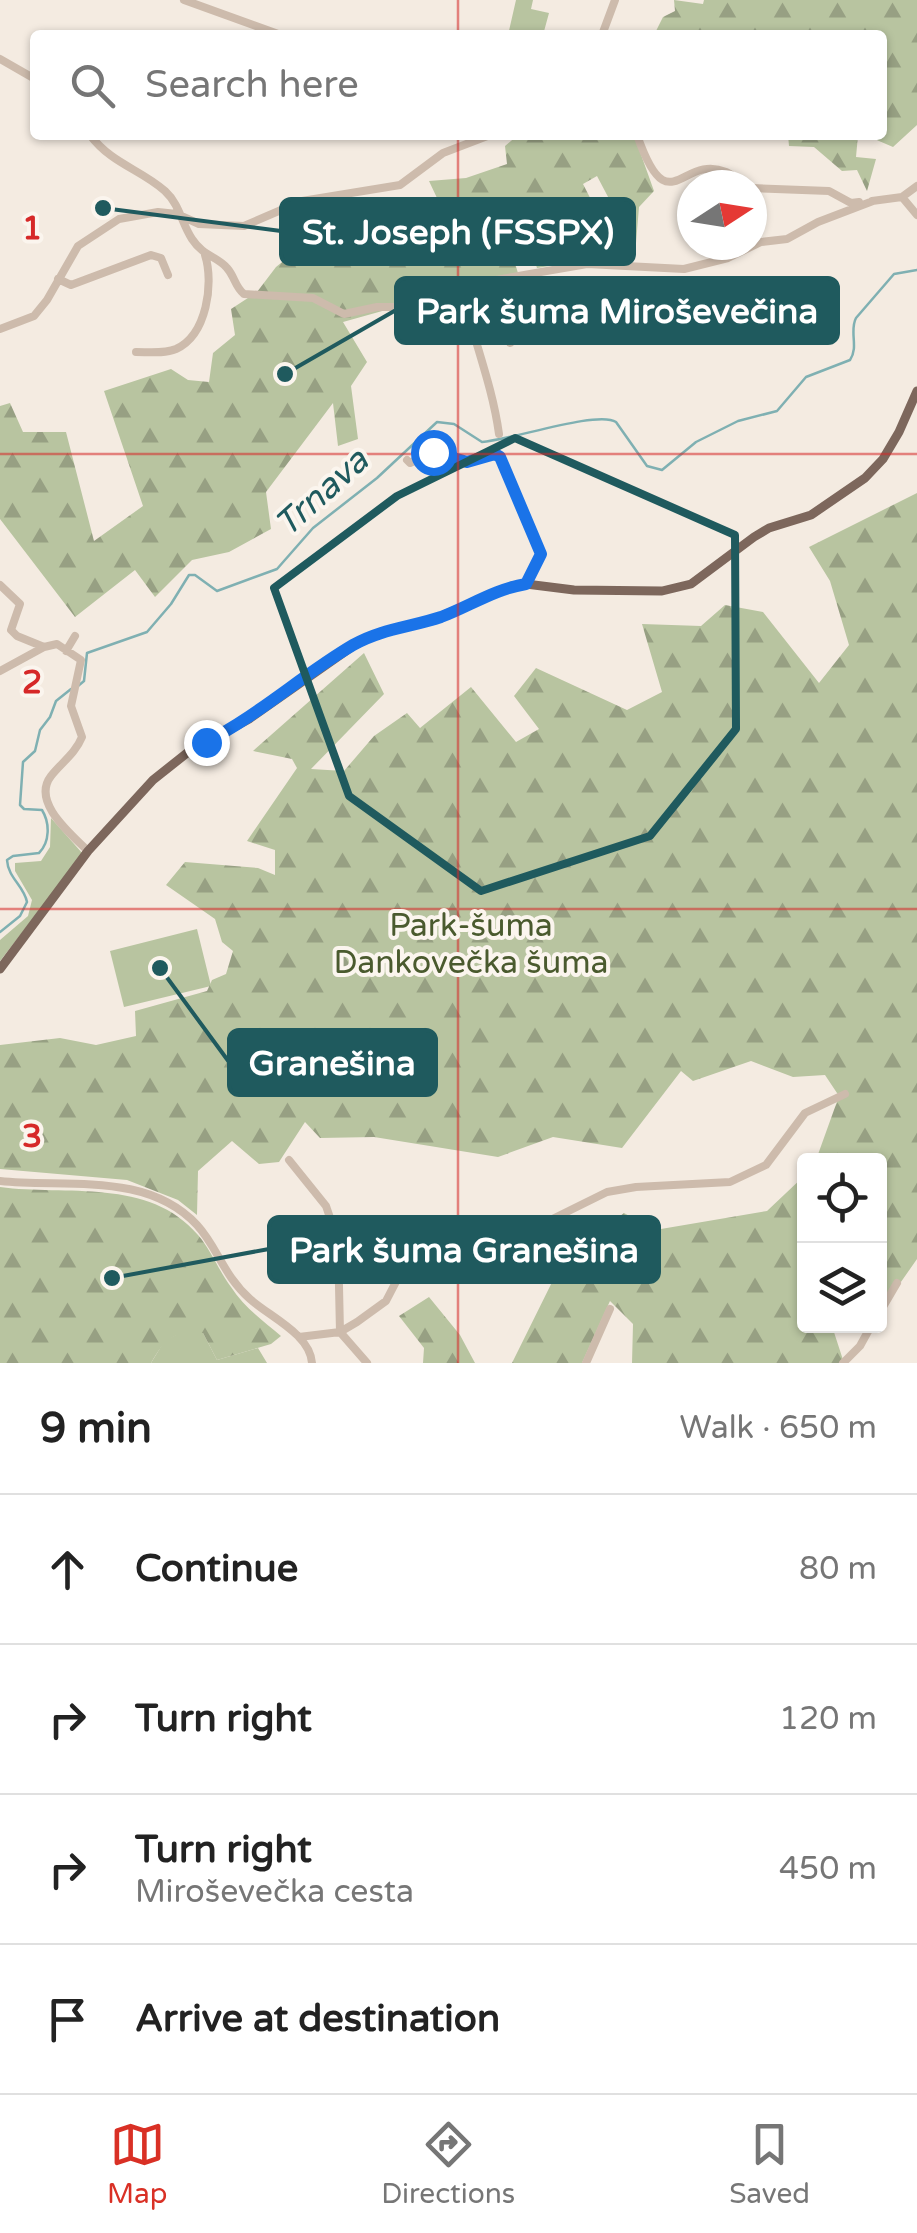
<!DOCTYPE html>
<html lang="en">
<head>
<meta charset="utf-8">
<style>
	:root { --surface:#fff; --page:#f2f2f2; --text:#222; --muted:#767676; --line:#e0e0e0; --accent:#d93025 }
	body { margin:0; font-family:"Varela Round",sans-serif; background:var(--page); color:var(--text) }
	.controls { position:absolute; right:30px; bottom:30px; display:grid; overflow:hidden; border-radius:10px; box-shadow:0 2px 8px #0004 }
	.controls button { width:90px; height:90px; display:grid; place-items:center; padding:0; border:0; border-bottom:2px solid var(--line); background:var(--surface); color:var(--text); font:50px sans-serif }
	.compass { position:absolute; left:677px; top:170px; width:90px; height:90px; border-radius:50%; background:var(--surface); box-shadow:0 2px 8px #0004; rotate:78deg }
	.stop { position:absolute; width:30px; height:30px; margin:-22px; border:8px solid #1a73e8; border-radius:50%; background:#fff }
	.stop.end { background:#1a73e8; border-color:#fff; box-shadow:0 2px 10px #0008 }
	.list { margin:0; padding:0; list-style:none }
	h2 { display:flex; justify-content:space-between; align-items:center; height:130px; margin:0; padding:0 40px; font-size:42px }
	h2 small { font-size:32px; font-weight:400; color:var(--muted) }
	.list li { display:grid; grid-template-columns:65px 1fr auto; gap:30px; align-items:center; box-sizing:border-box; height:150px; padding:0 40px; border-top:2px solid var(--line) }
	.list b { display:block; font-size:38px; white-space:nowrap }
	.list p { margin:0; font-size:32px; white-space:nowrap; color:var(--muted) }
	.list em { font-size:32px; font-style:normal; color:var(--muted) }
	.icon { flex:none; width:55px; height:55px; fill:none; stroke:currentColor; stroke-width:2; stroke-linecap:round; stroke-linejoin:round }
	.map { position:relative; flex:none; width:917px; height:1363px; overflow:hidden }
	.search { position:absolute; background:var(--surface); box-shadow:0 2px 8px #0004; left:30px; right:30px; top:30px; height:110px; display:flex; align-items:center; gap:25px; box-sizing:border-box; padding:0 35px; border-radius:10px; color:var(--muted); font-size:38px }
	.sheet { height:730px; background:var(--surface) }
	nav { display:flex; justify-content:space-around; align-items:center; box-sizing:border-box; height:140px; border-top:2px solid var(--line); background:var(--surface); font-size:28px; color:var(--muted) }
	nav a { display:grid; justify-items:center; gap:5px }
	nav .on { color:var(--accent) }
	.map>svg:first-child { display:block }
</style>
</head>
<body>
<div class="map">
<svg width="917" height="1363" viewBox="0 0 917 1363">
	<defs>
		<pattern id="forest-firs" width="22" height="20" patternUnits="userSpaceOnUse" patternTransform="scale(2.5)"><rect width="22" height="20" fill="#b8c4a0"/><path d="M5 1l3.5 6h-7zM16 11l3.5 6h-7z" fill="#97a083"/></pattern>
	</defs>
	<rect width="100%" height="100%" fill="#f4ebe1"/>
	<path fill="#b8c4a0" d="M516,0H533L531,9L549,13L543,35H508Z
		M51,818L83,854L0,961V940L28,916L32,900L15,871V863L41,861L50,847Z
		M197,929L211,986L124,1007L110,951Z
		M180,1333H203L217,1360L258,1348L267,1363H151L165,1340Z"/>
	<path fill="url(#forest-firs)" d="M674,0L703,4L704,0H917V125L893,147L865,135H882V35H654L663,17L675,11Z
		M518,135H634L654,191L639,207L636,243L626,251L616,212L597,176L583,184L606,229L610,259H604L592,236L563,242L567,263L537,268L526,235L508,241L518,273L343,322L367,362L351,386L358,439L338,446L333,403L266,492L271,529L229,552L192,560L155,597L135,570L75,617L0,519V406L10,403L23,432H66L94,541L143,506L104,391L171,369L188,380L209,382L213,353L235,335L231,309L257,292L276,267L292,254V214L320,212L344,244L388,225L429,234L445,215L429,181L466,178L507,164L505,146Z
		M788,135H858L856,157L876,159L867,191L857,170L842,171L814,147L789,146Z
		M917,493V1259L880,1312V1160H816L839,1096L825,1075L793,1077L751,1061L693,1081L681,1071L622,1148L553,1137L498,1157L374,1137L320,1138L305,1122L279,1162L259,1164L232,1141L198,1171L197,1215L178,1200L127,1180L0,1169V1045L60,1038L96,1045L136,1036L135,1011L207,991L212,980L226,974L233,951L222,942L215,919L166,885L185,862L258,868L275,875V850L247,841L297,768L292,759L253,751L364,653L384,694L311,769L344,771L374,736L407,713L420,728L471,687L516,742L539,729L514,696L536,668L627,710L662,692L642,624L701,626L725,605L763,612L819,683L849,645L830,581L809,547Z
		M804,1176V1326H832L844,1363H632L633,1324L610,1301L582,1363H512L563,1260L624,1213L655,1230L767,1211Z
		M0,1187C66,1196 149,1177 198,1235C211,1250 219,1271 231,1287C244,1307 263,1321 281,1336L271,1344L217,1360L203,1333C171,1333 167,1336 151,1363H0Z
		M429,1297L460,1335L475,1363H423L424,1348L399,1316Z"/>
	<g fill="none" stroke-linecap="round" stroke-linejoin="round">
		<path stroke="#7fb0b2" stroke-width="2.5" d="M78,686L84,681L87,653L147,632L171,604L189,575H195L217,591L277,569L313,528L377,478L437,422L454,424L482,442C511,440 598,410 616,422L647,466L662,470L696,442L738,421L777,411L806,377L850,360C859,347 849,331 856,318L894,274L917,270
			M0,932L20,916L27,902C24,886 8,878 7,860L13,856L39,853C50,842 50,823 42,810L24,809L20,805L23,762L35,751L40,730L50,717L56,701L71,689"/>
		<path stroke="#cdbbac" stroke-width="8" d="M184,0L281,35
			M602,35L615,0
			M0,59L35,79
			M90,135C112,164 140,169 165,191C180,205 181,222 192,239C203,256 218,257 227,268C235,277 235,287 244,294L313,298L344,314L377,307H409L461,286L587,264L684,269L728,258L761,242L787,239L818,222L873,201
			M637,135C669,226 681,153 726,172C733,175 740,181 747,185
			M752,188L829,191L851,203L859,202
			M902,197L917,215
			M902,197L917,186
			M872,201L902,197
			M58,279L71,285L151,255L161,258L168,275
			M491,282L510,343
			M461,286C472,336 492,383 499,434
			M0,329L34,316L47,300L78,246L119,219L158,212L177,214L199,224L244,226L302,201L400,185L443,153L490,135
			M136,352C149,352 164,354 176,349C207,335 214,283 205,255
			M407,460L410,463L436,451L467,462L495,454L500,457L541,554L526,584
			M0,585L20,604L11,630L17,636L44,647
			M66,651L75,636
			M0,671L44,647L57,644L81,660L71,706L82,737C75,754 62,762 51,776C31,802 71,834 88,851
			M289,1160L326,1206L338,1241L340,1332L367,1363
			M0,1181C65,1188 147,1171 197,1225C218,1248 223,1275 250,1299C270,1317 310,1334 312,1363
			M498,1279L499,1274L516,1260L503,1237
			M880,1312L897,1283
			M299,1337L340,1332L357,1322L386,1301L399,1276L436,1243L491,1234L514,1238L607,1192L636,1187L730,1182L766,1165L805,1113L845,1094
			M586,1363L610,1309
			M843,1363L860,1346L871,1326"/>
		<path stroke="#7d675c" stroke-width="9" d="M0,969L88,851L153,780L187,753L249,719L353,646L381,632L437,618L512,586L526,584L574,590L662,591L691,584L754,537L769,528L811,515L865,478L883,459L899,432L917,391"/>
	</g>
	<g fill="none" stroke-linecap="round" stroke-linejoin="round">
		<path stroke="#1a73e8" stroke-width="12" d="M206,742C259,715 302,675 353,645C381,629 411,627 441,617C470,606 495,589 526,584L541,554L500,457L495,454L467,462L433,452"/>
	</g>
	<path fill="none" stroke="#1f5a5e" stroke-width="8" stroke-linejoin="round" d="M515,438L735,535L736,729L650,836L481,891L349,796L274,588L397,496Z"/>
	<path fill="none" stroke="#d62828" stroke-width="2.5" stroke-opacity="0.55" d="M458,0V35M458,135V1363M0,454H917M0,909H917"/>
	<g text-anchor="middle" stroke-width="8" stroke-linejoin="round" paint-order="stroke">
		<g font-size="32" fill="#4a5a2e" stroke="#fbf5ee">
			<text x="471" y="936">Park-šuma<tspan x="471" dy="37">Dankovečka šuma</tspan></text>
		</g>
		<g font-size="35" font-style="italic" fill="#1f5a5e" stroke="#fbf5ee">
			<text transform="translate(321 492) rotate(-42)" y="12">Trnava</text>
		</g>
	</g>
	<g font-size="32" text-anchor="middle" font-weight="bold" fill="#d62828" stroke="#fbf5ee" stroke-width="8" stroke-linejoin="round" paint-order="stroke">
		<text x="32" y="239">1</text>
		<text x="32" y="693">2</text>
		<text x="32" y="1147">3</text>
	</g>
	<path fill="none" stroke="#1f5a5e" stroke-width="4" d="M103 208L281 231M285 374L396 310M160 968L229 1062M112 1278L269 1249"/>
	<g fill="#1f5a5e" stroke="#fbf5ee" stroke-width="4">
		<circle cx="103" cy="208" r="10"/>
		<circle cx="285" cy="374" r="10"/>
		<circle cx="160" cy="968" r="10"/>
		<circle cx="112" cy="1278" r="10"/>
	</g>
	<g fill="#1f5a5e" stroke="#1f5a5e" stroke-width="4">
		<rect x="281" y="199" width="353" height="65" rx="10"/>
		<rect x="396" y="278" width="442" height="65" rx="10"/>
		<rect x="229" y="1030" width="207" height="65" rx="10"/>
		<rect x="269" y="1217" width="390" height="65" rx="10"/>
	</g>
	<g font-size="35" text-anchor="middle" font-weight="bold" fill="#fff">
		<text x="458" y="244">St. Joseph (FSSPX)</text>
		<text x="617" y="323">Park šuma Miroševečina</text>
		<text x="332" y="1075">Granešina</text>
		<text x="464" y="1262">Park šuma Granešina</text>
	</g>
</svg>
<div class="controls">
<button><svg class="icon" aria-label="locate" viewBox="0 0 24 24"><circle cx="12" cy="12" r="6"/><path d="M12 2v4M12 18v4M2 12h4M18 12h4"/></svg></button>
<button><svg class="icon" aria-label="layers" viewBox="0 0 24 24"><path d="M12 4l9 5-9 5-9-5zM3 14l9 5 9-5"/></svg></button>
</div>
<svg class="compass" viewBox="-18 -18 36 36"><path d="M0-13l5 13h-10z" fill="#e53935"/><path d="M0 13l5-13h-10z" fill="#767676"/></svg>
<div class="stop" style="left:433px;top:452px"></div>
<div class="stop end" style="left:206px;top:742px"></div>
<div class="search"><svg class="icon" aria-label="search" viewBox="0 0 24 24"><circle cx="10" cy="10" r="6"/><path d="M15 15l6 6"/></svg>Search here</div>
</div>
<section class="sheet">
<h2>9 min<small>Walk · 650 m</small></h2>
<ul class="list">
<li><svg class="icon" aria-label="ahead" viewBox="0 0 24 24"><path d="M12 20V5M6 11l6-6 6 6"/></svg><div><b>Continue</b></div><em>80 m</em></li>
<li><svg class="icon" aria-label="right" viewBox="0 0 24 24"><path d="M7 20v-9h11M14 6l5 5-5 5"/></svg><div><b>Turn right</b></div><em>120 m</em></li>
<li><svg class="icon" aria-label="right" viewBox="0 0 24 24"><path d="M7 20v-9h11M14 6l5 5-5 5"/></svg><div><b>Turn right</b><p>Miroševečka cesta</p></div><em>450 m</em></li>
<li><svg class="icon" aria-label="arrive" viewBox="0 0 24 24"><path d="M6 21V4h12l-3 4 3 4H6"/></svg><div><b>Arrive at destination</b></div></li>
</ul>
</section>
<nav>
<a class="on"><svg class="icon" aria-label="map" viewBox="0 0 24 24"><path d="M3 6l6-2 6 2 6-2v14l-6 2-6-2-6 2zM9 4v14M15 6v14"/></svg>Map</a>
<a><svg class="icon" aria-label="directions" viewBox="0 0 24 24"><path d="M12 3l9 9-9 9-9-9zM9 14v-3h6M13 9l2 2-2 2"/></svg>Directions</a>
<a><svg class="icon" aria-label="saved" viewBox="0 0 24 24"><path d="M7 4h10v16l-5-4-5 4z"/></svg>Saved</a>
</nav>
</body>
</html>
